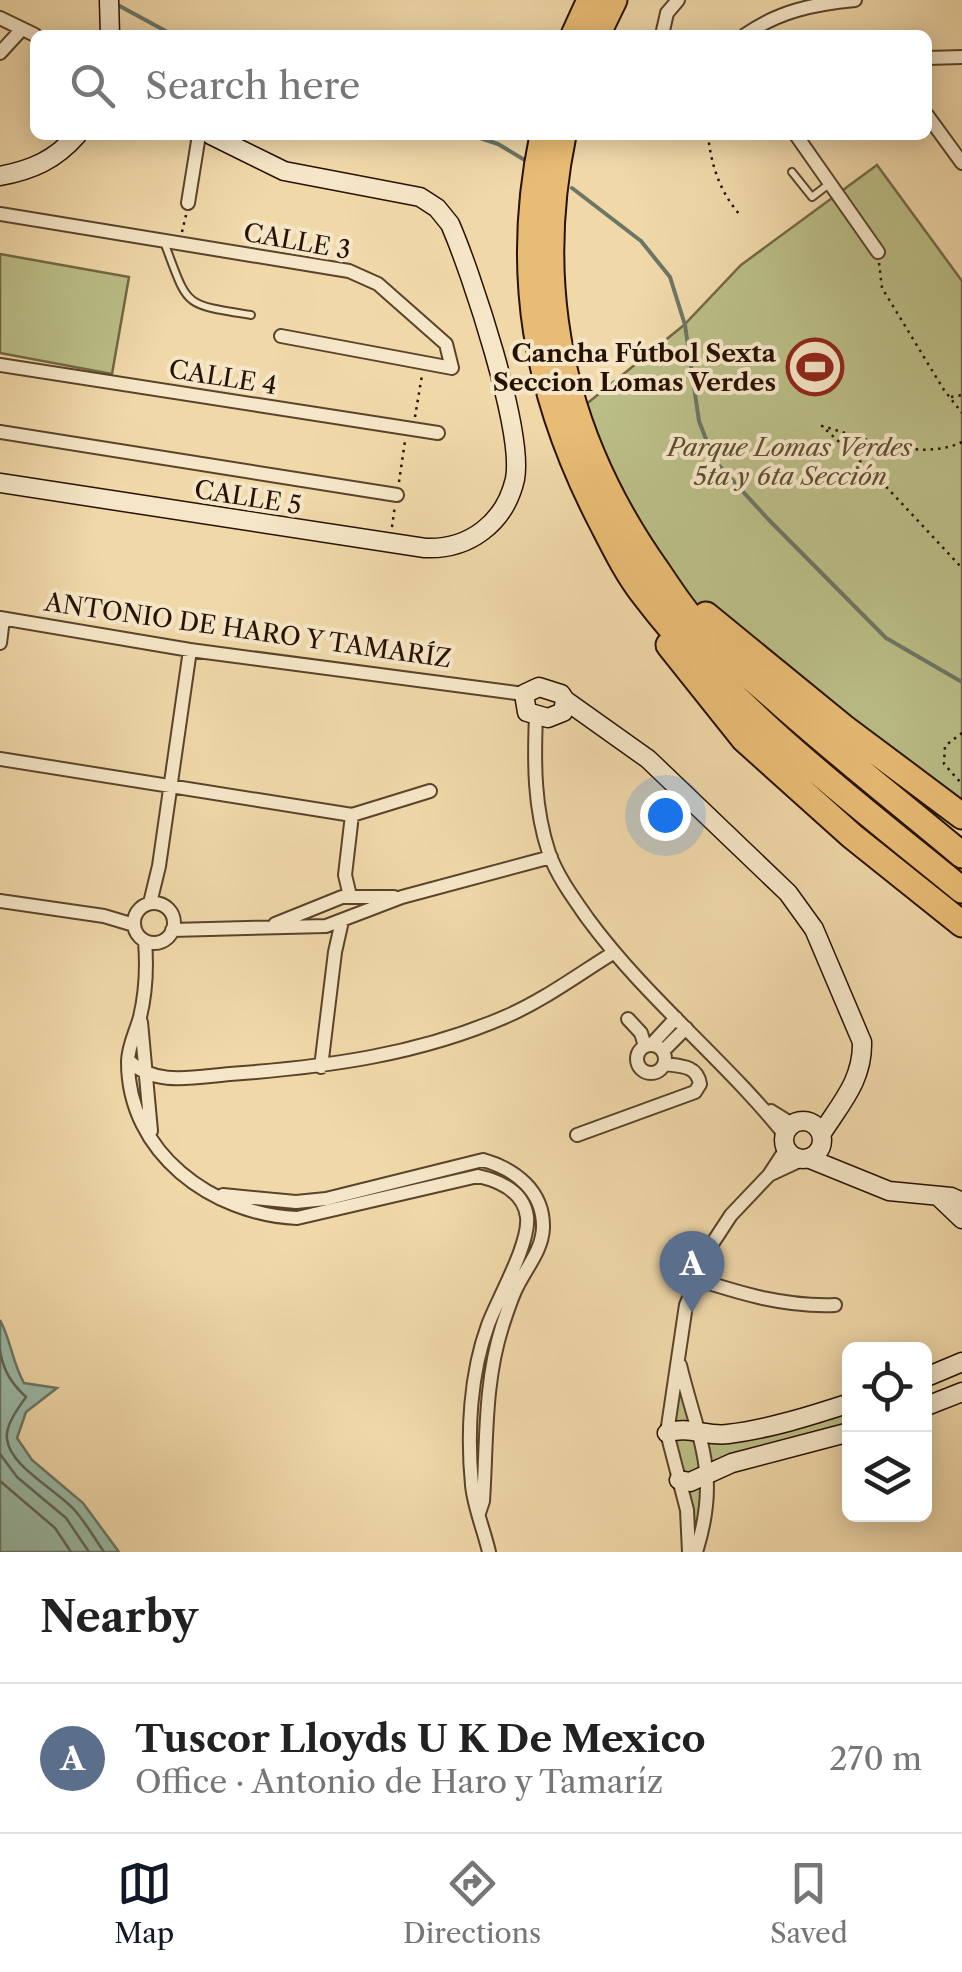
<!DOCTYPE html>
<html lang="en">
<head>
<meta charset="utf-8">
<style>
	:root { --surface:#fff; --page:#f6f6f6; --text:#222; --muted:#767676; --line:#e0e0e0; --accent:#111827 }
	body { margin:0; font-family:"Libre Caslon Text",serif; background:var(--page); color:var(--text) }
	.controls { position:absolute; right:30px; bottom:30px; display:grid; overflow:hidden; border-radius:15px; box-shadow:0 5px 25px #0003 }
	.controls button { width:90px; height:90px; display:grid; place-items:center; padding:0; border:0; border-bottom:2px solid var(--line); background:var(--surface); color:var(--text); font:50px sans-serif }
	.you { position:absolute; left:665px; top:815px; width:35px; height:35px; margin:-25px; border:8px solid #fff; border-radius:50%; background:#1a73e8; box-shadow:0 0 0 15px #1a73e833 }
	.badge { display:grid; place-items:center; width:65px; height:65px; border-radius:50%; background:var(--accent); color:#fff; font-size:32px; font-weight:700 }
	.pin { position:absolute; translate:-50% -82px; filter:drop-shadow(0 2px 5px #0008) }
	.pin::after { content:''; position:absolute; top:52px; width:35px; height:30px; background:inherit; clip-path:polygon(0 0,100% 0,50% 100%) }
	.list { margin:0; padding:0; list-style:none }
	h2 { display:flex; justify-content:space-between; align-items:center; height:130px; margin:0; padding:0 40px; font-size:42px }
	h2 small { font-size:32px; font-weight:400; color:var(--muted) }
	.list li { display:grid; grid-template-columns:65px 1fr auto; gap:30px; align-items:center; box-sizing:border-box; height:150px; padding:0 40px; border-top:2px solid var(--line) }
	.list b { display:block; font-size:38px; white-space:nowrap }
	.list p { margin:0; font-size:32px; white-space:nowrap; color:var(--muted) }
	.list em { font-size:32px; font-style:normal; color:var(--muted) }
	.icon { flex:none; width:55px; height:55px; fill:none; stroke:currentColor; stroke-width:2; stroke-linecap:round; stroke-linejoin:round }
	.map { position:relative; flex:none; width:962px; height:1552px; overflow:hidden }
	.search { position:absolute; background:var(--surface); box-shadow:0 5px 25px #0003; left:30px; right:30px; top:30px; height:110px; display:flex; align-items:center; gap:25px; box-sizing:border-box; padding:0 35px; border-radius:15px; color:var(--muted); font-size:38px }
	.sheet { height:280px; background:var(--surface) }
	nav { display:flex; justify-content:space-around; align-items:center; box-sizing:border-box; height:140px; border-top:2px solid var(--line); background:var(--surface); font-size:28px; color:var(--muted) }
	nav a { display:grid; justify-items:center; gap:5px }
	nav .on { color:var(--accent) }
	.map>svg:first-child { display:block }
</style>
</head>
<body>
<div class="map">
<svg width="962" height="1552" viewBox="0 0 962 1552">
	<rect width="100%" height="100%" fill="#f0d8a9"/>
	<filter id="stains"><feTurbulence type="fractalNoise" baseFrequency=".002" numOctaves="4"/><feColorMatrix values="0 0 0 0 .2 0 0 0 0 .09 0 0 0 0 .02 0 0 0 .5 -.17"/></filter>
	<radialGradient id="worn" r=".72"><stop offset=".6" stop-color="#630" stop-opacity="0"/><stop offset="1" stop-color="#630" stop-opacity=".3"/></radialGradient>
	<path fill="#bbbe87" stroke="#726844" stroke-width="2.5" d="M877,165L962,281V816L664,582L574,414L684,325L741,265Z
		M0,254L129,277L112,374L0,353Z
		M678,1358L701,1434L849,1403V1432L709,1474L696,1552L670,1451Z"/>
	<path fill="#9abaa7" stroke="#6c7664" stroke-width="2.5" d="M0,1320C11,1340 12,1362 24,1383L57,1388L26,1412L17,1438L32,1460L83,1503L119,1552H0Z"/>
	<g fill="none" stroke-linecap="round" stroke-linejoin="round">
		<path stroke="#616654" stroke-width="2.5" d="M0,1350C3,1371 12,1384 26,1397C19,1407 5,1425 7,1439C10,1468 61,1492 77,1513C87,1525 95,1539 104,1552
			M0,1454L17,1477L66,1518L89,1552
			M0,1481L55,1528L71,1552"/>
		<path stroke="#6c7664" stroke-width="4" d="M116,4L173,35
			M471,135L498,144L528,162
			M572,188L641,241L670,277L685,325L699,421L714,460L768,519L886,638L962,682"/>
		<g stroke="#5a432a" stroke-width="10">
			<path id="lane" d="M792,172L812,197L829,184
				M164,242C189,307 181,304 251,315"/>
		</g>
		<g stroke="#5a432a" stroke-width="16">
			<path id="street" d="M0,18L35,35
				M662,35L667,13L678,0
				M745,35C779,11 814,4 855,0
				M0,53L22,29
				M927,58L962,57
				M927,115L962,163
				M796,135L878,252
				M188,203L199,135
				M0,214L349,271L378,284L446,344L452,368L281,336
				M0,365L438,433
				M0,432L397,495
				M0,618L190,650L524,694
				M0,643L3,619
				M536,716C534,763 534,808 549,853C557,876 574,899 588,919C646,998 724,1059 785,1135
				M0,759L352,815L430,791
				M350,896L345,875L352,815
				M0,901L104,916L134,925
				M150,903L159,866L190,650
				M134 923a20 20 0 1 1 40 0a20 20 0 1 1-40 0Z
				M275,924L342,897H394
				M172,930L326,926L402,897L551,857
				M145,941C147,966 146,992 140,1017C136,1032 128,1046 128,1062C128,1153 212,1214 297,1218L478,1176C500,1181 524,1192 527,1217C530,1244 498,1298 488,1325C470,1374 467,1433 472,1485C474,1507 484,1530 489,1552
				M628,1019L641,1033L645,1046
				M141,1022L151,1131
				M651,1045L676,1018
				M637 1059a14 14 0 1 1 28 0a14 14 0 1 1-28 0Z
				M663,1051L686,1028
				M128,1060C155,1087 194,1077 230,1074C326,1067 418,1055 507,1016C544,1000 579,974 613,953
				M321,1067L335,952L342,921
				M771,1111L792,1124
				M577,1135L695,1092L700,1084C697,1065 680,1066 664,1064
				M771,1174L801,1160
				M223,1195L296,1202L326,1199L483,1160C515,1169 544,1191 543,1228C542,1252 524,1270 515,1291C510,1302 506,1315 502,1327C484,1384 487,1441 483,1501L479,1513
				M696,1279C743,1294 785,1307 835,1305
				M680,1365C698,1440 721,1473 696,1552
				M689,1552L687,1510L667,1433L686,1305L712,1244L731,1215L769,1175L786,1149"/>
		</g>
		<g stroke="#281100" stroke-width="21">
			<path id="secondary" d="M109,0L110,35
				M0,176C32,170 55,160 77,135
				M0,483L425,548C469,550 505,523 515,479C524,431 471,272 450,224L437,208L420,197L284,171L211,135
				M539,687L561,694L565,700L563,712L548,718L527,712L524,694Z
				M565,700L648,759L788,893L814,929L862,1042C863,1080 841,1103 822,1133
				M784 1140a19 19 0 1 1 38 0a19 19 0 1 1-38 0Z
				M810,1159L889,1191L951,1197L962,1202
				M939,1197L962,1219
				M924,1378L962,1362
				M924,1407L962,1392
				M667,1433C687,1425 707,1437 728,1434C769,1429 810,1416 850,1403
				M679,1480L690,1482L732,1463L850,1432"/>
		</g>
		<g stroke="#281100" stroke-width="29">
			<path id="highway" d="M574,35L590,0
				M597,35L614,0
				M543,135C514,273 536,393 599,517C613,544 626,572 645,596C731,709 853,801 962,890
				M563,135C530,295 564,440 658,572C672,593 686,614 704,633C726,657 752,678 776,699C836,753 900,803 962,855
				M706,615L843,727L962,816
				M669,645L744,739L852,836L962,924"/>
		</g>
		<path stroke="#281100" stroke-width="2.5" stroke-dasharray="2.5 5" stroke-linecap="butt" d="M708,135C711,165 720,192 740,215
			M182,232L186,215
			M879,263L882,288L944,390L962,413
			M951,397L962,395
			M415,417L422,375
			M962,442C919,462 865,438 822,426L878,478L962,568
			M399,482L405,441
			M392,527L395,505
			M962,733L945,746L944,764L962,784"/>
		<use href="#lane" stroke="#f5e6c7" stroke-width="6"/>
		<use href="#street" stroke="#f5e6c7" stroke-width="12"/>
		<use href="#secondary" stroke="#f5e6c7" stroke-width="18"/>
		<use href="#highway" stroke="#e8bc74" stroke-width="25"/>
	</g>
	<defs>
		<g id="stadium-ring" transform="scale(2.875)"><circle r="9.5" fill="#f5e6c7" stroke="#8f2418" stroke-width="1.5"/><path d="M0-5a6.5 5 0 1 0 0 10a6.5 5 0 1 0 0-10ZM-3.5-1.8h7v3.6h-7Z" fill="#8f2418"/></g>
	</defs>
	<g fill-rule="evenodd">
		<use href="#stadium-ring" x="815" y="367"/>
	</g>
	<g text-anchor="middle" stroke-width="8" stroke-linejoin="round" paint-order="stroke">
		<g font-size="25" fill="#281100" stroke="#f5e6c7">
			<text transform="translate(297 241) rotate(10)" y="9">CALLE 3</text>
			<text transform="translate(223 377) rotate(9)" y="9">CALLE 4</text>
			<text transform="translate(248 497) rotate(9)" y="9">CALLE 5</text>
			<text transform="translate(248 630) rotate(8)" y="9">ANTONIO DE HARO Y TAMARÍZ</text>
		</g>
		<g font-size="25" font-weight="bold" fill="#281100" stroke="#f5e6c7" text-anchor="end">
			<text x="776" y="362">Cancha Fútbol Sexta<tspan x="776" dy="29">Seccion Lomas Verdes</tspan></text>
		</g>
		<g font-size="25" font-style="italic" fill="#5b4e2f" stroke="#f5e6c7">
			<text x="790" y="456">Parque Lomas Verdes<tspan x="790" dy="29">5ta y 6ta Sección</tspan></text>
		</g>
	</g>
	<rect width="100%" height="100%" filter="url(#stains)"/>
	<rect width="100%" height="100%" fill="url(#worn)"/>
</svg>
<div class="controls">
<button><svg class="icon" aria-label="locate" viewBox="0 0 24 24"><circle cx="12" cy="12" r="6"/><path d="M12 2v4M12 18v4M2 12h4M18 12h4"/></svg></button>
<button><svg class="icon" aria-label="layers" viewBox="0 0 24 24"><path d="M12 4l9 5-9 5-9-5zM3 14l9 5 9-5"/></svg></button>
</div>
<div class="you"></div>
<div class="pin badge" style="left:692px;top:1313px;background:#5c6f8a">A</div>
<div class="search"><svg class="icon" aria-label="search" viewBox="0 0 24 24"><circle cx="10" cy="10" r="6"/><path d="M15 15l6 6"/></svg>Search here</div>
</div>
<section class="sheet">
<h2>Nearby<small></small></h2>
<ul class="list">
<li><span class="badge" style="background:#5c6f8a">A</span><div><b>Tuscor Lloyds U K De Mexico</b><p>Office · Antonio de Haro y Tamaríz</p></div><em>270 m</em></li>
</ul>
</section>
<nav>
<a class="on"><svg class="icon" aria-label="map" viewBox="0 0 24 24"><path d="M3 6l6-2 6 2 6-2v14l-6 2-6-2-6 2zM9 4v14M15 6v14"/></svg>Map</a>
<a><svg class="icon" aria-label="directions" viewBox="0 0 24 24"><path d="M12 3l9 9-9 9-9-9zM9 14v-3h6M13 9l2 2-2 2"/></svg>Directions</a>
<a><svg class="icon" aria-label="saved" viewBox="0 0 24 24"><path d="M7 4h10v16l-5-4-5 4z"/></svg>Saved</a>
</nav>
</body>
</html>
